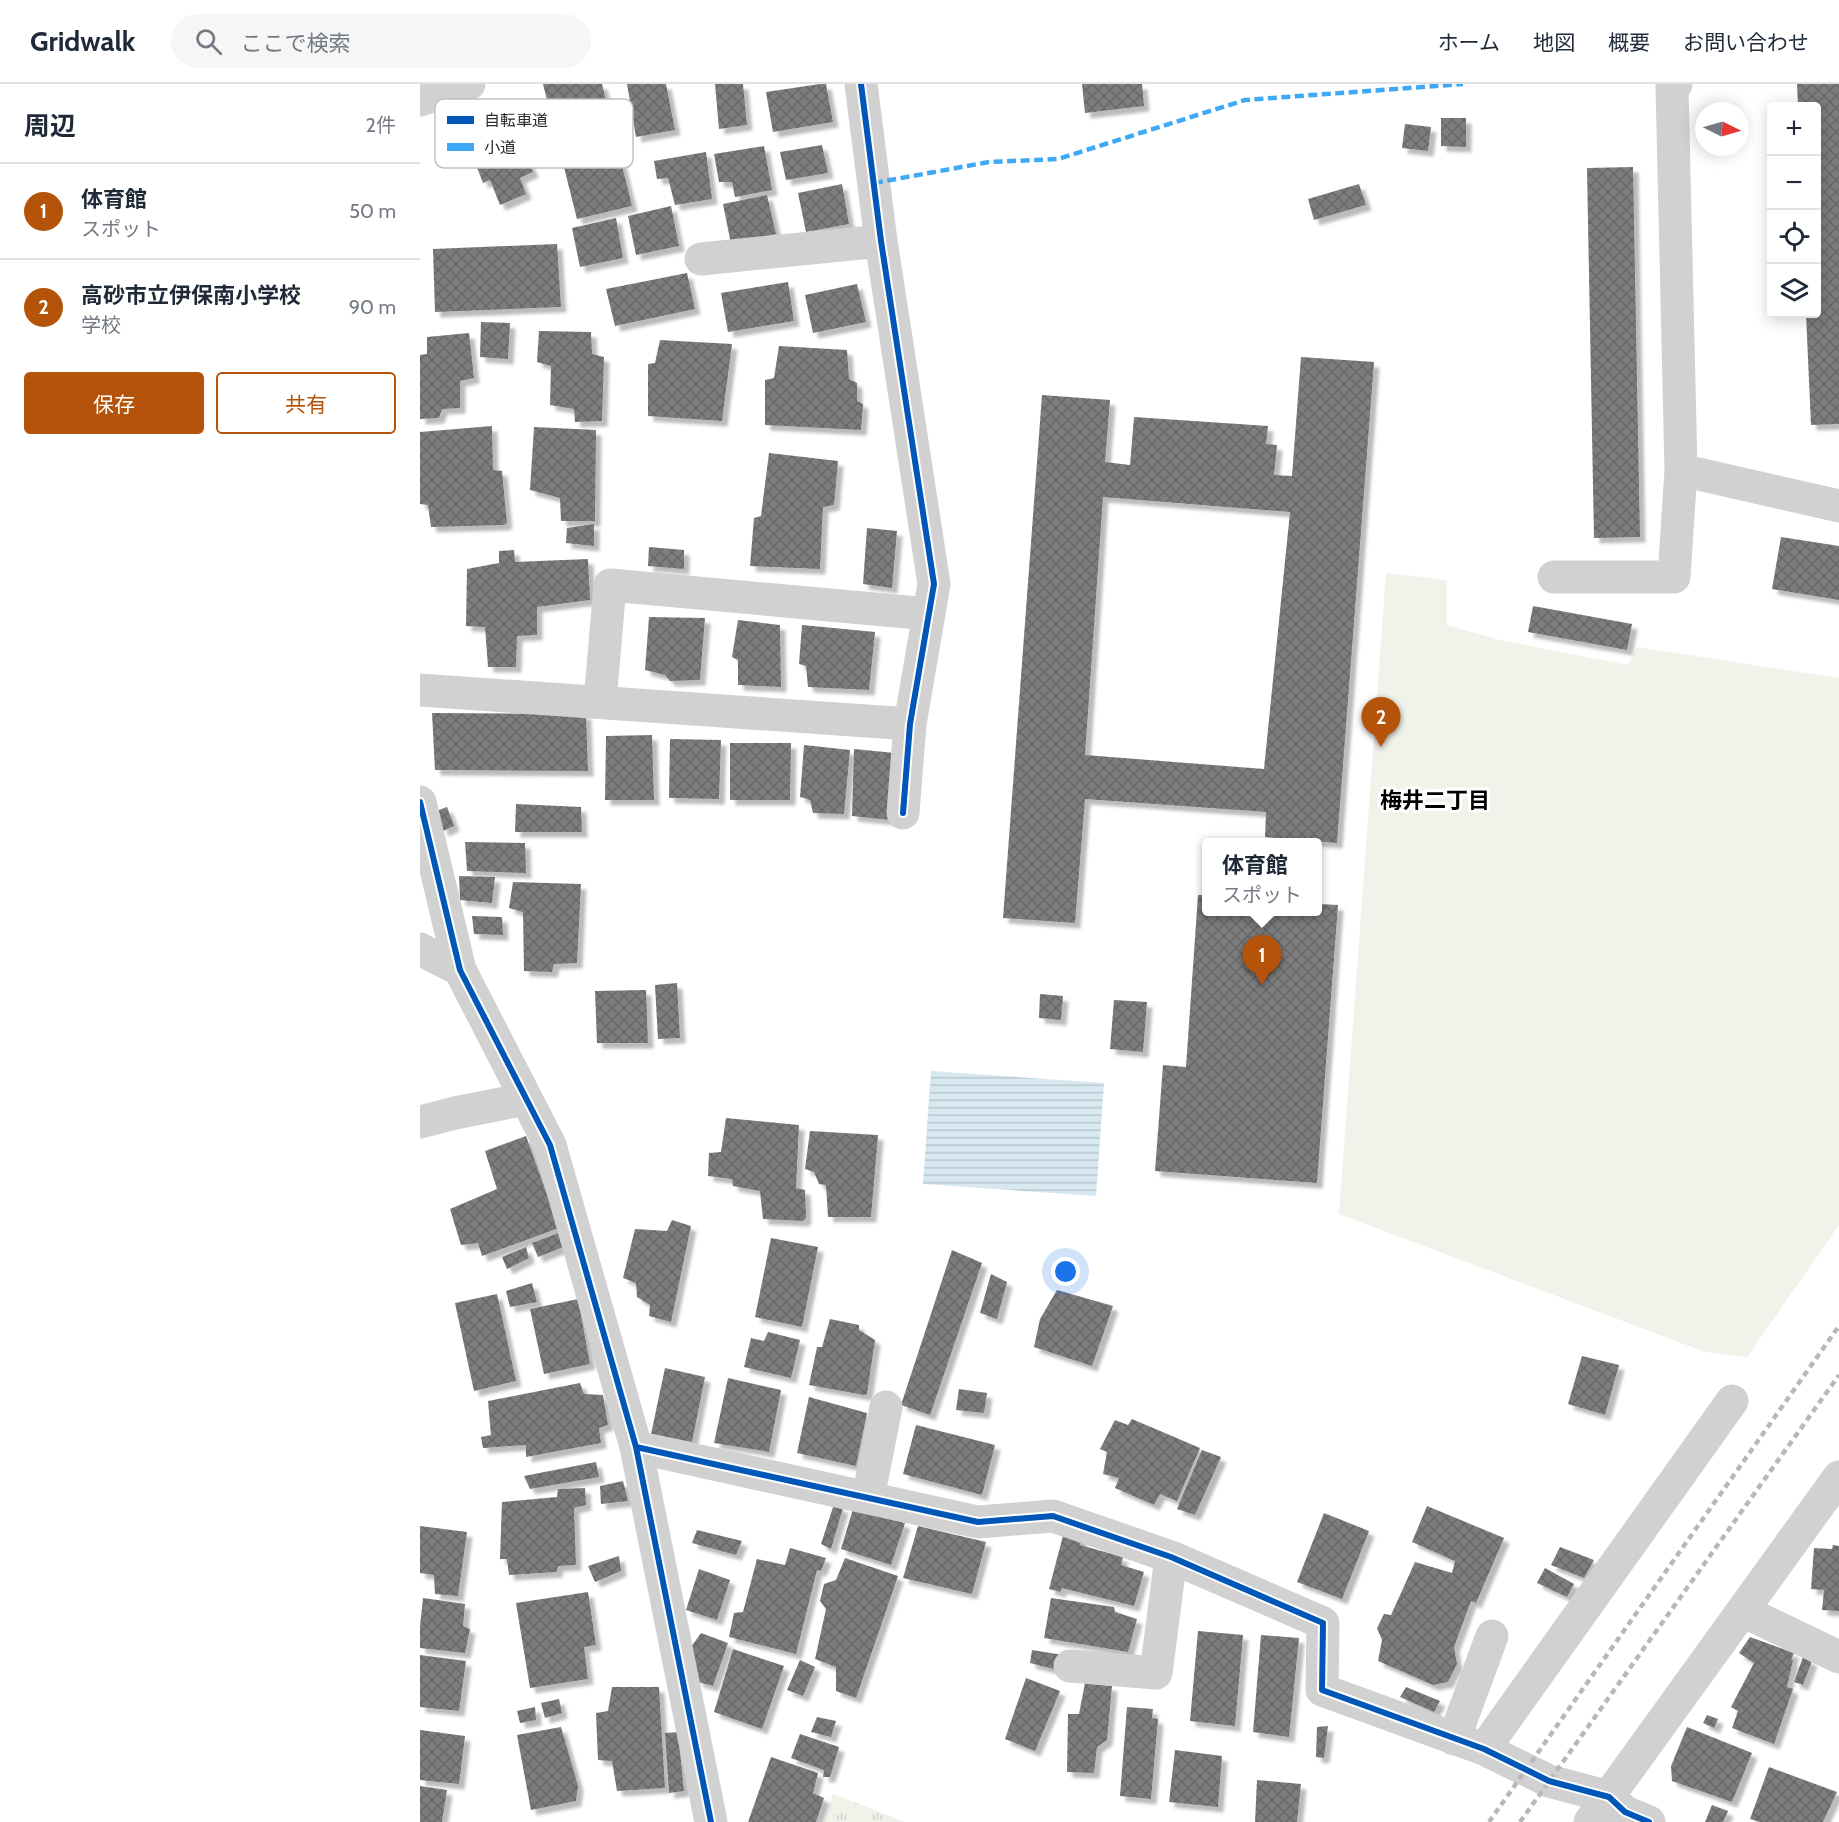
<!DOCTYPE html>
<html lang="ja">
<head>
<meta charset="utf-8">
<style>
	:root { --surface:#fff; --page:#f6f6f7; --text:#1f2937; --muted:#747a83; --line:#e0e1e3; --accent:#b45309 }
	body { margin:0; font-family:Cabin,"Noto Sans JP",sans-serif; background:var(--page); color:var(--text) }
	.controls { position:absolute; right:18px; top:18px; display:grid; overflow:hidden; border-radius:6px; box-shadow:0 3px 15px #0003 }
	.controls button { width:54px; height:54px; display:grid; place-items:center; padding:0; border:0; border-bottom:2px solid var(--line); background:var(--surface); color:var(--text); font:30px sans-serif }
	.compass { position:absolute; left:1275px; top:18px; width:54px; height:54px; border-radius:50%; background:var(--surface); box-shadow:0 3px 15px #0003; rotate:95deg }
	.you { position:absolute; left:646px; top:1188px; width:21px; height:21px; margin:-15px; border:4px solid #fff; border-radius:50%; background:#1a73e8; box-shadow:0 0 0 9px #1a73e833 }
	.badge { display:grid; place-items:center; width:39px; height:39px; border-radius:50%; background:var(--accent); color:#fff; font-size:20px; font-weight:700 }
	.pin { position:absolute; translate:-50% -50px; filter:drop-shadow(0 2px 3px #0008) }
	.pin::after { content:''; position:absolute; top:32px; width:21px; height:18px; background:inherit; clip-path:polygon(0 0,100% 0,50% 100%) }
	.popup { position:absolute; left:782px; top:754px; width:120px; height:78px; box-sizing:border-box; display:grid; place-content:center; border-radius:6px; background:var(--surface); filter:drop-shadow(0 2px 4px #0005); font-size:20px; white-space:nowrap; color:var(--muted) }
	.popup b { font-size:22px; color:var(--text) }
	.popup::after { content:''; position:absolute; left:50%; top:100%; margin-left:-12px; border:12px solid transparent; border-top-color:var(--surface) }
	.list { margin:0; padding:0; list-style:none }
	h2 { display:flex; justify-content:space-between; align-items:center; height:78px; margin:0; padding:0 24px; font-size:26px }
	h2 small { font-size:20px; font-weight:400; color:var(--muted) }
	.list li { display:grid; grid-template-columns:39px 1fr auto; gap:18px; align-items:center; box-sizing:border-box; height:96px; padding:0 24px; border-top:2px solid var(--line) }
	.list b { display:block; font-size:22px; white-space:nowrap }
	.list p { margin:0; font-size:20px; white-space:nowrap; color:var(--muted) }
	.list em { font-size:20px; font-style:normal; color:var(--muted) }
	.actions { display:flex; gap:12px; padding:18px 24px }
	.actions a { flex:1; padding:14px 0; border:2px solid var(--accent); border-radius:6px; text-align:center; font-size:21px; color:var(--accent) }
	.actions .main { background:var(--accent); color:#fff }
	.icon { flex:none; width:33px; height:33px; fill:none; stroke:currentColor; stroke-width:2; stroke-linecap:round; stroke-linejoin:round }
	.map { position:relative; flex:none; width:1419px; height:1738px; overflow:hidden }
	header { display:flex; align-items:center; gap:36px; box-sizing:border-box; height:84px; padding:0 30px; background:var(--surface); border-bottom:2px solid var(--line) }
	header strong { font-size:28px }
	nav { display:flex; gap:33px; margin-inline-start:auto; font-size:21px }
	.search { width:420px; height:54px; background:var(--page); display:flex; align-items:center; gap:15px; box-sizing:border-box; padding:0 21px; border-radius:33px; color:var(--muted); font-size:22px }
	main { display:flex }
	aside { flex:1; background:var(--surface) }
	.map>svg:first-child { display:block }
</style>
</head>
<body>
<header>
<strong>Gridwalk</strong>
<div class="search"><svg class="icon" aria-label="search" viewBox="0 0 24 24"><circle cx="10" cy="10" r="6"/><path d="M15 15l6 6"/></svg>ここで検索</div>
<nav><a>ホーム</a><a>地図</a><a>概要</a><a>お問い合わせ</a></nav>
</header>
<main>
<aside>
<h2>周辺<small>2件</small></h2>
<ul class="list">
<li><span class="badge">1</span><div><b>体育館</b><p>スポット</p></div><em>50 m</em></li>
<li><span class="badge">2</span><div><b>高砂市立伊保南小学校</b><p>学校</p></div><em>90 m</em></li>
</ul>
<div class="actions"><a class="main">保存</a><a>共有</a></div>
</aside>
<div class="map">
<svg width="1419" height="1738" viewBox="0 0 1419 1738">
	<defs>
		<pattern id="grass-tufts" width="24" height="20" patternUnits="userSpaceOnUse" patternTransform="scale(1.5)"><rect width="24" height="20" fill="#f0f3ea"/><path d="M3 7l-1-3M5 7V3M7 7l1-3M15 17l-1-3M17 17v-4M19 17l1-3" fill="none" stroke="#ced0c9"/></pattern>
		<pattern id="water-rules" width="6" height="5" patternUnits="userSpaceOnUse" patternTransform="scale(1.5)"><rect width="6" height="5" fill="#d7e8f0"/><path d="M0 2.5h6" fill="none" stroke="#b9c7ce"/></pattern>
		<pattern id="building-cross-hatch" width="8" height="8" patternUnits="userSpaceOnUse" patternTransform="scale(1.5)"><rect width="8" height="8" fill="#7d7d7d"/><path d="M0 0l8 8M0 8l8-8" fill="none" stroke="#676767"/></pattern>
		<filter id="shadow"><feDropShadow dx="5.5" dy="5.5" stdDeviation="1.5" flood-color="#0004"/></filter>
	</defs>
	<rect width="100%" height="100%" fill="#fff"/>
	<path fill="url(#grass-tufts)" d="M413,1710L485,1738H404Z"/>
	<path fill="#f0f3ea" d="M966,489L1027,496V541L1080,556L1208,581L1217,563L1419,594V1141L1327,1273L1285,1268L919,1130Z"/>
	<path fill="url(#water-rules)" d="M511,987L684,999L676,1112L503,1100Z"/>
	<path fill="url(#building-cross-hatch)" fill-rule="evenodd" filter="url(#shadow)" d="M123,0H182L212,122L157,135Z
		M207,0H246L255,46L216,53Z
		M295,0H323L327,41L299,45Z
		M400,0H406L413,38L353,48L346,8Z
		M662,0H722L724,22L665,29Z
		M1377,0H1419V340L1391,341L1386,230H1396V22H1378Z
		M1021,34H1046V63L1021,62Z
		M93,40L113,88L100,94L106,110L80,121L70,96L63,99L51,68L72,59L69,51Z
		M985,40L1011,43L1008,67L982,64Z
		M402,61L408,89L366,96L360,68Z
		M344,62L352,106L315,113L312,98H299L294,70Z
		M286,68L292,115L255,121L248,94L237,95L234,77Z
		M1213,83L1220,453L1174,454L1167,84Z
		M422,100L429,140L386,148L378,109Z
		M939,100L946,121L894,136L888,115Z
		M347,111L356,150L311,160L303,120Z
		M251,122L259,162L216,171L208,132Z
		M196,134L203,174L160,183L152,144Z
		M137,160L141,223L15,228L13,165Z
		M267,189L275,225L195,242L186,205Z
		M368,198L374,237L308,248L301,209Z
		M437,200L446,238L393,249L385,211Z
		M61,238L90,239L88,275L60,273Z
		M119,247L171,248L172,270L184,273L182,337L155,338L154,325L130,321L131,282L117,278Z
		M49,249L54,294L40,297V324L22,325L19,334L0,335V271L7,270V253Z
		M240,256L312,260L302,337L228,332V280L235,279Z
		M359,262L427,266L429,295L437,299V317L443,320L441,346L345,341V296L354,294Z
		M881,273L954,278L917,759L845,753L846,728L665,715L655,839L583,834L622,311L690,316L685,378L710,381L714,333L848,342L846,360L857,361L854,391L872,392ZM683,413L870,428L844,685L665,671Z
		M72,342L73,386L82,387L87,439L84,441L11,443L8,421L0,420V348Z
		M114,343L176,346L175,437H141L140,414L110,406Z
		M349,369L418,377L414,421L403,423L400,485L330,482L334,434L341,432Z
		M174,440V462L146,459L147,444Z
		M447,444L477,447L472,504L443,500Z
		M1361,453L1419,462V516L1352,505Z
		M229,463L264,466V485L228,482Z
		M94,466L95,478L168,475L170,516L117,523V551L97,552L96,583H68L65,543L46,542L47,485L79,479V467Z
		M1113,522L1212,540L1207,566L1108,548Z
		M229,533L285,534L280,596L250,597L245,591L225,586Z
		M318,536L360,541L361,603L318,601V576L312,573Z
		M382,541L455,548L449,606L388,603L386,582L379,580Z
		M12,629L166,630L168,687L15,686Z
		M232,651L234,716H185L186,652Z
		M250,655L301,656L299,715L249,714Z
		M310,659H371L370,716H310Z
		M384,661L430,666L424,730L393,729L390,716L380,713Z
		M434,665L475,669L470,736L432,732Z
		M96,720L161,723L162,748H95Z
		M27,723L34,742L23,747L16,727Z
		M45,758L105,759L106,789L47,787Z
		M39,792L75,793L72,819L40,816Z
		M93,798L161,800L157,879L134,880L132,888L104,887L103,828L89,824Z
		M778,811H786V828H898V820L918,821L897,1099L735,1087L743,981L766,983Z
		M52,832L82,833L83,851L54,850Z
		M257,899L260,954L238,955L235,901Z
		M226,906L228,959H177L175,907Z
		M620,910L643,912L641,936L619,934Z
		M694,916L727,918L723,968L690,965Z
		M306,1034L379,1041L376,1104L385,1106L386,1134L383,1137L343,1135L340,1107L313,1102L312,1095L288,1092L289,1069L301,1068Z
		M390,1047L458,1051L451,1133H408L406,1101L399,1100L394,1088L385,1085Z
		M106,1052L139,1144L62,1172L58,1159L41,1161L30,1125L77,1105L65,1067Z
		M252,1136L271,1142L251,1238L229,1232L230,1221L217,1213L216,1199L203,1194L215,1145L247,1147Z
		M141,1148L146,1162L118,1173L112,1159Z
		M351,1154L398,1163L382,1243L335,1233Z
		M106,1163L109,1174L87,1185L82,1173Z
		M532,1166L562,1179L510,1331L481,1321Z
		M571,1190L587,1198L577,1235L560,1229Z
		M112,1199L117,1218L90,1223L86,1207Z
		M637,1206L693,1222L672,1282L614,1263L620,1235Z
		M77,1210L96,1297L54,1307L35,1219Z
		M158,1215L170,1280L124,1290L110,1225Z
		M410,1235L439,1241V1246L455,1256L447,1310L444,1311L389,1301L397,1263H402Z
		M348,1248L380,1256L371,1294L324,1283L331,1254L344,1257Z
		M1162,1272L1199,1281L1185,1331L1148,1320Z
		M245,1284L285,1293L272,1358L231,1350Z
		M308,1294L361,1306L349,1368L294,1359Z
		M160,1299L164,1310L183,1311L188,1341L179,1344L181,1359L106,1373V1361L63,1364L61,1353L71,1351L68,1317Z
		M539,1305L567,1309L564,1329L536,1326Z
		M389,1313L447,1329L436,1382L377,1369Z
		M712,1335L780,1364L757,1417L740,1410L734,1421L695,1404L699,1394L683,1390L687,1368L680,1365L695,1336L708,1341Z
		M496,1341L575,1361L562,1411L483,1390Z
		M782,1366L801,1373L775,1431L757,1425Z
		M176,1378L179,1393L110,1405L104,1392Z
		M203,1397L208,1417L181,1420L180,1402Z
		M165,1404L166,1421L154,1424L156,1481L138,1482L137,1488L89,1491L87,1475H80L82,1418L137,1413L138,1405Z
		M414,1420L423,1424L411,1465L401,1460Z
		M1007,1422L1084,1454L1056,1519L1051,1517L1034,1563L1037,1580L1028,1598L1013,1601L958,1577L962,1556L957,1544L964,1530L971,1531L995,1478L1032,1489L1035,1477L992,1458Z
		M433,1425L485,1439L471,1481L421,1465Z
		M904,1429L949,1447L922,1515L877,1498Z
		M0,1442L47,1448L38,1512L15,1510L14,1491L0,1489Z
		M498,1442L566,1458L552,1510L483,1494Z
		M277,1446L322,1457L316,1471L272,1459Z
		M644,1448L662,1453L660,1461L703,1473L701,1481L724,1488L714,1522L642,1504L640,1508L629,1505Z
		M1413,1461L1419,1462V1527L1402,1526L1404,1506L1391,1505L1394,1464L1412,1465Z
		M1140,1463L1174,1476L1164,1494L1131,1481Z
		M370,1464L406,1474L401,1487L397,1486L376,1570L309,1553L314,1529L323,1528L337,1475L365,1481Z
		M199,1472L201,1487L175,1498L168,1482Z
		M425,1474L478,1492L436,1614L416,1607V1583L395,1575L406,1525L400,1517L404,1500L416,1496Z
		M1125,1484L1154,1500L1147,1513L1117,1499Z
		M279,1485L310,1496L297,1536L266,1526Z
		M168,1508L176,1561L164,1563L168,1595L110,1604L96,1519Z
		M3,1514L45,1520L43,1542L50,1545L45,1569L0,1564V1542Z
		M631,1514L694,1523L695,1528L717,1535L708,1568L624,1554Z
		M778,1547L823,1551L815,1642L770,1637Z
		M281,1549L308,1559L293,1602L278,1598L271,1563Z
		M841,1551L879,1554L869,1653L833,1648Z
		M1330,1553L1374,1569L1371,1576H1373L1367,1603L1373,1605L1354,1660L1312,1644L1318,1627L1311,1623L1334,1579L1319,1569Z
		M313,1565L364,1582L342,1645L294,1628Z
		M612,1566L643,1571L641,1587L610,1579Z
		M0,1571L46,1577L39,1627L0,1623Z
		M1383,1573L1392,1577L1383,1601L1374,1598Z
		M380,1576L395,1583L383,1612L367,1606Z
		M606,1594L640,1607L615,1667L585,1655Z
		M665,1599L692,1602L687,1656L677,1663L674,1689L647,1688L648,1630H659Z
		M192,1603H239L245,1704L197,1707L192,1677L178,1676L176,1629L188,1627Z
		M986,1603L1020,1617L1014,1628L980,1613Z
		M139,1615L142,1629L125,1634L121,1619Z
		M115,1623L116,1636L100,1639L97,1627Z
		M707,1623L733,1625L732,1634L738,1635L731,1715L700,1712Z
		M1287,1631L1298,1635L1294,1644L1283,1639Z
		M397,1633L416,1637L411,1653L391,1648Z
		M908,1642L904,1674L896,1673L897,1643Z
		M141,1643L158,1702L156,1717L111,1726L97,1651Z
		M1267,1643L1332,1669L1312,1718L1252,1697L1251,1682Z
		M0,1646L45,1652L39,1700L0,1696Z
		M258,1648L264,1707L249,1709L245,1649Z
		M380,1650L419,1663L410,1693H403L404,1686L371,1674Z
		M755,1666L802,1672L798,1723L749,1718Z
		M351,1673L398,1689L393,1709L404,1714L396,1738H328Z
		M1349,1683L1417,1708L1403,1738H1340L1330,1735Z
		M837,1696L881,1700L877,1738H835Z
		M0,1702L27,1706L22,1738H0Z
		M1292,1721L1308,1727L1303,1738H1285Z"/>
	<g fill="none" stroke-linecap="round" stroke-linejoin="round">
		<path stroke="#d1d1d1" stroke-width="33" d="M441,0L461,157L514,500L490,640L483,729
			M1256,0L1252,3L1261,386L1419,422
			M0,16L49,0
			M281,175L461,157
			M1134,493H1254L1261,386
			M0,606L490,640
			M180,618L190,501L509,530
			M0,718L40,886L130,1061L216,1363L291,1738
			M0,865L40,886
			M0,1038L35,1029L106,1015
			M216,1363L558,1438L633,1432L751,1473L903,1539L902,1606L1064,1665L1129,1697L1189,1713L1205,1728L1229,1738
			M448,1414L466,1323
			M1323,1527L1419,1573
			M650,1582L736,1589L751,1473
			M1034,1655L1072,1552
			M1064,1665L1312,1317
			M1170,1738L1419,1393"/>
		<path stroke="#b8b8b8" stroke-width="4.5" stroke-dasharray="6 4.5" stroke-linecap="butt" d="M1069,1738L1419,1242
			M1100,1738L1419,1291"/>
		<path stroke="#3fa9f5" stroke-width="4.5" stroke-dasharray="9 4.5" stroke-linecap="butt" d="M454,99L569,78L638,75L825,16L1043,0"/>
		<g stroke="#fff" stroke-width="10">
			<path id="cycleway" d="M441,0L461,157L514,500L490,640L483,729
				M0,718L40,886L130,1061L216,1363L291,1738
				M216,1363L558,1438L633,1432L751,1473L903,1539L902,1606L1064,1665L1129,1697L1189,1713L1205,1728L1229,1738"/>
		</g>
		<use href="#cycleway" stroke="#0057b8" stroke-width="6"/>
	</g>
	<g text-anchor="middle" stroke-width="6" stroke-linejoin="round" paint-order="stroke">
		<g font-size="22" font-weight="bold" fill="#000" stroke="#fff">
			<text x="1015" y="724">梅井二丁目</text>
		</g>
	</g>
	<rect x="15" y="15" width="198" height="69" rx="9" fill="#fff" stroke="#c0c0c0" stroke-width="1.5"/>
	<rect x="27" y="32" width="27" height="8" fill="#0057b8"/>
	<rect x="27" y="59" width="27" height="8" fill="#3fa9f5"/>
	<g font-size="16" fill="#2c2c2c">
		<text x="64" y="42">自転車道</text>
		<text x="64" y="69">小道</text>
	</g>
</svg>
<div class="controls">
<button>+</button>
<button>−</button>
<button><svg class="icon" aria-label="locate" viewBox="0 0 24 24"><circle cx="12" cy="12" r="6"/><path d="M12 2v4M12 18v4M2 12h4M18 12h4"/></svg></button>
<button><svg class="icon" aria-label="layers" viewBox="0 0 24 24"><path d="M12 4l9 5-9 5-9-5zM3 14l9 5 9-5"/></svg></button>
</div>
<svg class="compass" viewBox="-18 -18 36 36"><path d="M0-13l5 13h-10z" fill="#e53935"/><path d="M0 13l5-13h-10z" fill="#747a83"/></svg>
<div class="you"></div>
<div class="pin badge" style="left:842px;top:901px">1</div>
<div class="popup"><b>体育館</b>スポット</div>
<div class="pin badge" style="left:961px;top:663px">2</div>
</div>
</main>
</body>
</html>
